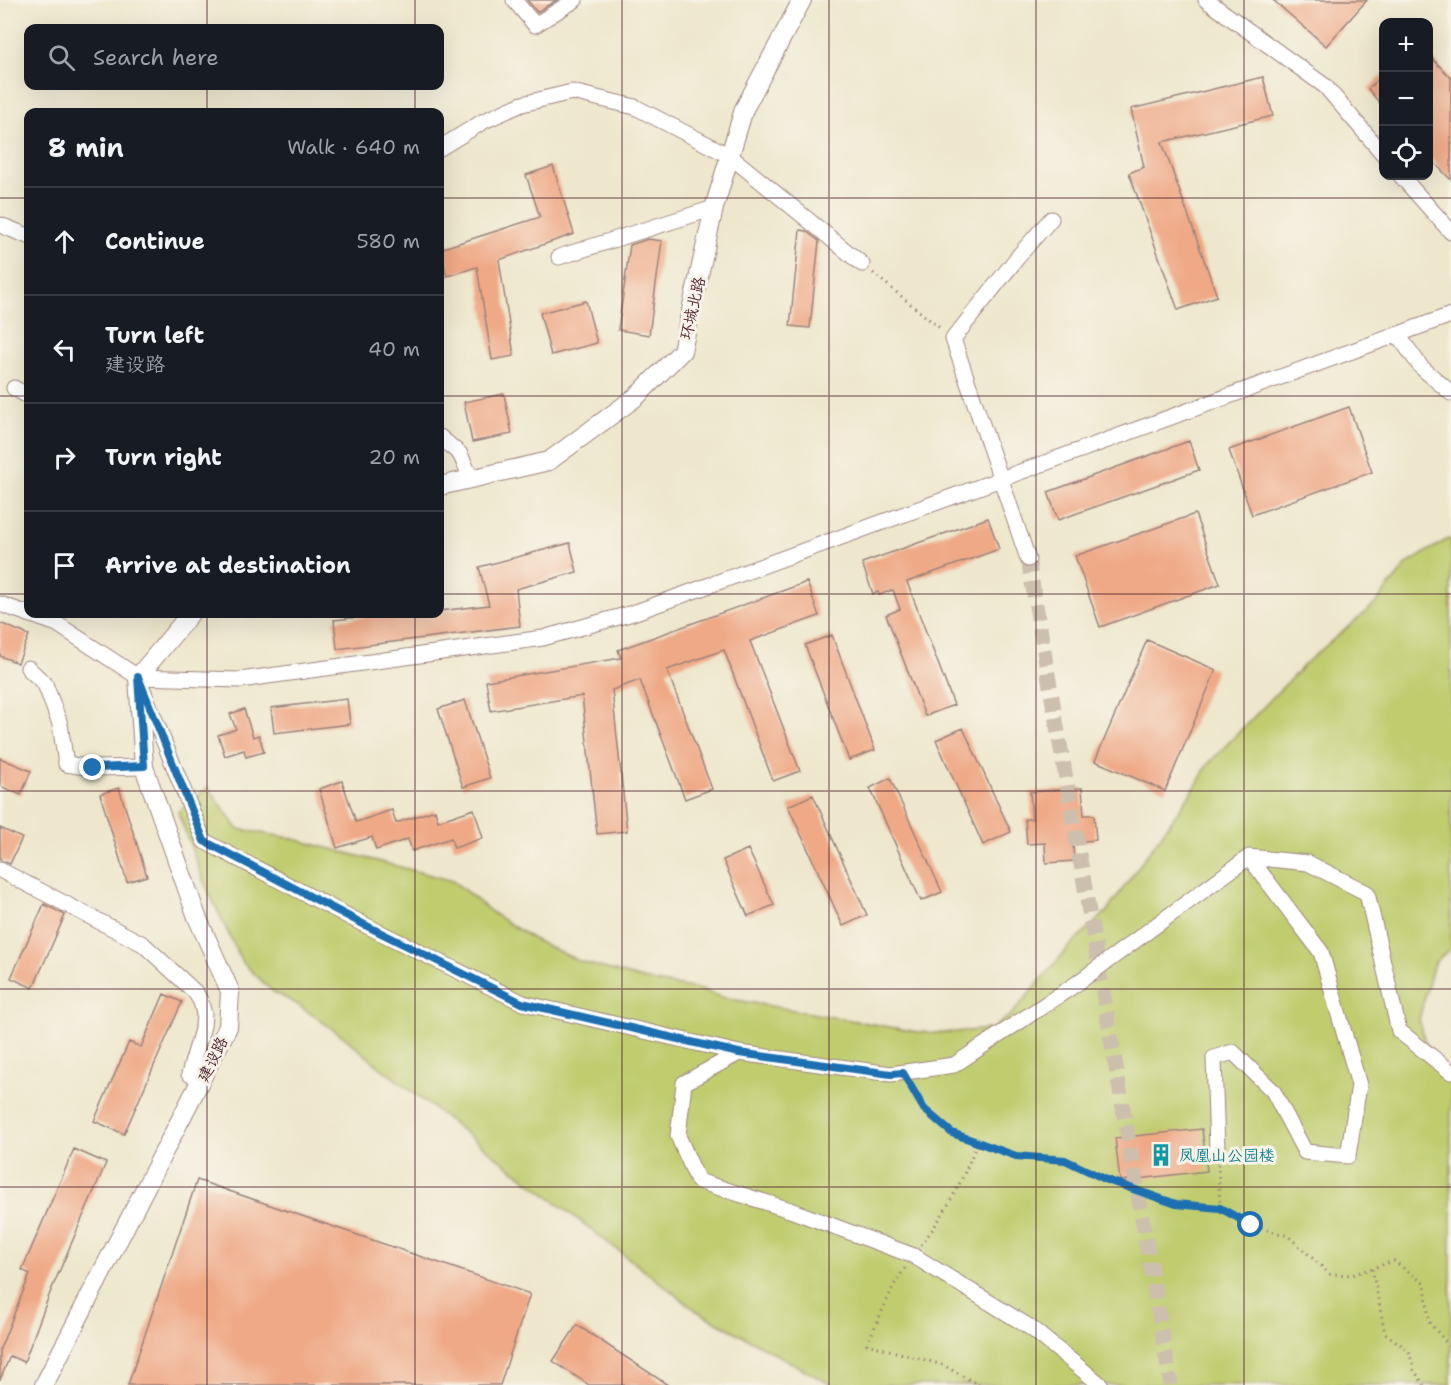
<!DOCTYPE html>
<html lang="en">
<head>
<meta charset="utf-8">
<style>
	:root { --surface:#171b24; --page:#20242c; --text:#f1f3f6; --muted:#9ea1a6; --line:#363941 }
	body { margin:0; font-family:"Shantell Sans","LXGW WenKai TC",sans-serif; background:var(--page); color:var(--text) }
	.controls { position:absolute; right:18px; top:18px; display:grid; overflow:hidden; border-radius:12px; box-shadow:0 6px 24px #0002 }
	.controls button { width:54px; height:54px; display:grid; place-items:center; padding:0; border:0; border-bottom:2px solid var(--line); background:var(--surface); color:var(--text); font:30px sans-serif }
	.stop { position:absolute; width:18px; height:18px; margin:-14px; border:4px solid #1f6fb2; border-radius:50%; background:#fff }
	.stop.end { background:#1f6fb2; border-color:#fff; box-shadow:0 2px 6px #0008 }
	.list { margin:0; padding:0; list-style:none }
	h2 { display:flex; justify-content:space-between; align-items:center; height:78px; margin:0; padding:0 24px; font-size:26px }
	h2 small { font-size:20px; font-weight:400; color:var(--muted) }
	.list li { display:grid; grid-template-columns:39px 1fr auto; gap:18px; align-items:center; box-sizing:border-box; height:108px; padding:0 24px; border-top:2px solid var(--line) }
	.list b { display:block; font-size:22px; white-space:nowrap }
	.list p { margin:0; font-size:20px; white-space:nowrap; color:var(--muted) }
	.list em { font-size:20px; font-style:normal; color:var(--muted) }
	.icon { flex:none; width:33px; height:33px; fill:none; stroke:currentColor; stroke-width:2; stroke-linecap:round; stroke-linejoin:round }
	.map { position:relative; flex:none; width:1451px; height:1385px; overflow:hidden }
	.search { position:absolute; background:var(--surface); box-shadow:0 6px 24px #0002; left:24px; top:24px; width:420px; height:66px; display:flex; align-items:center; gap:15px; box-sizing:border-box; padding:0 21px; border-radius:12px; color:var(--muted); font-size:22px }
	.panel { position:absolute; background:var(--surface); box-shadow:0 6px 24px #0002; left:24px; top:108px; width:420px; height:510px; border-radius:12px }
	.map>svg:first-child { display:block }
</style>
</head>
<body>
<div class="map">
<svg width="1451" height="1385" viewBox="0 0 1451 1385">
	<rect width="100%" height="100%" fill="#f7f3e8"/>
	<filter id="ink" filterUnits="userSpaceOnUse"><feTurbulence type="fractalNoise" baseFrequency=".0167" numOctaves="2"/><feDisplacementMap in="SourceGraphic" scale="12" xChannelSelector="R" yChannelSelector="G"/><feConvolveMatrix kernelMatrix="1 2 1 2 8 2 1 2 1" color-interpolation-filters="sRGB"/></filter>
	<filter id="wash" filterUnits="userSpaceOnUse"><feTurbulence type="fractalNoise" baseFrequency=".008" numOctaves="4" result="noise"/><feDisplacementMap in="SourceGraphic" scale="24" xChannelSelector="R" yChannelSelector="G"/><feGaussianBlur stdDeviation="1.35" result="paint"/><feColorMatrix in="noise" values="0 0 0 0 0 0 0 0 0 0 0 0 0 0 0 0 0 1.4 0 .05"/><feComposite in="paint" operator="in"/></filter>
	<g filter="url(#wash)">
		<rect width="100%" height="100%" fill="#eee7cd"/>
		<path fill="#c0cc6e" stroke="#85764c" stroke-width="1.5" d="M1448,539L1451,540V948L1434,963L1419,1019L1425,1042L1451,1084V1385H832L697,1311L381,1068L344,1037L295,1003L273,992L242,962L203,880L178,812L208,787L238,829L290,838L453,881L494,914L533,939L579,961L649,981L698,989L725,998L918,1032L942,1033L992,1029L1012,1014L1069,947L1107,911L1196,786L1208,764L1308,661L1375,604L1408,563Z"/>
		<g id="blocks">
			<path fill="#efa986" d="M527,0H557L537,12Z
				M1273,0H1367L1326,46Z
				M1428,54L1451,78V180L1428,156Z
				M1383,75V107L1368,89Z
				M1263,77L1273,116L1162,142L1217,296L1178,310L1129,173L1144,167L1131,109Z
				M553,166L574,234L499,260L514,356L492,360L477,267L447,276L440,249L540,217L526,175Z
				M800,230L806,231L819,241L810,328L790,326Z
				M648,239L662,241L649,335L618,330L630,245Z
				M586,301L597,343L551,355L540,313Z
				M504,394L512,434L472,442L464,402Z
				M1349,407L1372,472L1252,515L1229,450Z
				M1189,441L1199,470L1058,520L1048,492Z
				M1195,514L1220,584L1100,627L1075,556Z
				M988,518L999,549L907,582L954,705L925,716L886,615L900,609L893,590L879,595L878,592L873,594L862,563Z
				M570,543L577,572L516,589L520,626L337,649L334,620L390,614H440V611L489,605L479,567Z
				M807,582L819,616L750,641L800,771L773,781L724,650L667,670L712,789L685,799L640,680L612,690L627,831L597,834L582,696L491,711L486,681L621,658L618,650Z
				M0,623L29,635L18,663L0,656Z
				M832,635L875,750L849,760L805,645Z
				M1147,640L1216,670L1165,791L1095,761Z
				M347,699L350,724L274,733L271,708Z
				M465,700L490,778L463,787L438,709Z
				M244,709L253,737L259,735L264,752L246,757L244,750L225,756L218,735L236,729L230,714Z
				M963,728L1011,832L983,845L936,740Z
				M0,758L31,771L21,795L0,786Z
				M890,778L942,892L921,901L870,788Z
				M342,781L356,822L392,810L396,823L435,810L438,821L474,809L483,838L454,848L451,838L412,851L408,839L376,850L372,837L337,848L319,789Z
				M119,788L147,876L127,882L100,794Z
				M1082,788L1084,815H1094L1096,840L1073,842L1074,861L1046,863L1045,843L1027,844L1025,819H1032L1030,792Z
				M813,795L867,915L843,926L788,806Z
				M0,828L22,838L10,864L0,860Z
				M748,849L774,905L748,916L723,860Z
				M44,904L65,915L33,988L11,978Z
				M164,994L182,1002L124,1134L94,1121L129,1042L141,1047Z
				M1202,1129L1207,1171L1120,1181L1115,1138Z
				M74,1149L106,1163L50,1293L24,1362L10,1356L0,1380V1349L30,1274L22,1270Z
				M197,1180L530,1294L500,1385H128Z
				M577,1325L668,1385H589L553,1361Z"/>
		</g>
	</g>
	<g filter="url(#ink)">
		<use href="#blocks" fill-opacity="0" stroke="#9c837c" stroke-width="1.5"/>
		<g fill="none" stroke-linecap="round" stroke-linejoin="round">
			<path stroke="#cdbfad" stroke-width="15" stroke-dasharray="15 8" stroke-linecap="butt" d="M1028,559L1171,1385"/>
			<g stroke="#9c837c" stroke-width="17">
				<path id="minor" d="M514,0L535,25L575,0
					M1206,0L1325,86L1384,155
					M440,148L484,121L522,104L572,92L635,107L730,156L862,264
					M1401,176L1451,232
					M0,225L28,236
					M559,257L714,208
					M1398,335L1421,367L1451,393
					M14,388L28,396
					M440,437L460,454L471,478
					M1028,559L953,339L1021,253L1051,219
					M0,604L57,624L138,677L240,680L543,638L633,613L1451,315
					M28,668L45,684L60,724L66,764L93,768L144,767
					M141,685L204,841L363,924L523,1003L739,1053L684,1083L678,1136L698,1181L790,1210L914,1256L1031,1328L1101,1385
					M1249,857L1308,863L1367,893L1399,1031L1451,1072
					M0,870L143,944L195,992L201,1002L204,1014L203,1026L189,1074L203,1079
					M739,1053L891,1074L954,1065L1076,984L1249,857L1321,952L1359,1085L1348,1156L1305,1152L1273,1091L1233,1052L1214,1058L1217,1150"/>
			</g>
			<g stroke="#9c837c" stroke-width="20">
				<path id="major" d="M440,486L549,461L636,397L682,351L714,208L744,109L802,0
					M44,1385L228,1027L230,991L197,917L144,767L138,677L190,614"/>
			</g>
			<path stroke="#9c837c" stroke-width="3" stroke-dasharray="1.5 4.5" stroke-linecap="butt" d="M873,273L942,330
				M910,1085L924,1109L952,1133L1016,1156L1065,1160L1107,1181L1176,1204L1220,1208
				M1218,1164L1220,1208L1251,1225L1288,1236L1330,1274L1352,1275L1394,1261L1425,1284L1429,1322L1451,1348
				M921,1245C945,1214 964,1179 977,1142
				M905,1268L894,1285L867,1344L943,1365L979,1385
				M1372,1269L1385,1333L1409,1351L1414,1370L1424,1385"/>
			<use href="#minor" stroke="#fff" stroke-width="15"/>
			<use href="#major" stroke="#fff" stroke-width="18"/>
		</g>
	</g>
	<g fill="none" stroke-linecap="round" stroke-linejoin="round" filter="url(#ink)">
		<path stroke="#1f6fb2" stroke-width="8" d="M93,768L144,766L138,677L204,841L363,924L522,1003L739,1053L891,1074L903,1073L924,1109L952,1133L1016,1156L1065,1160L1107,1180L1176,1204L1220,1208L1251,1225"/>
	</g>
	<path fill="none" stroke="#4a1f2b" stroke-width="1.5" stroke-opacity="0.55" d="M207,0V28M415,0V28M622,0V1385M829,0V1385M1036,0V1385M1244,0V1385M207,86V112M415,86V112M0,198H28M440,198H1451M0,396H28M440,396H1451M0,594H28M440,594H1451M207,614V1385M415,614V1385M0,791H1451M0,989H1451M0,1187H1451"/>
	<defs>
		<g id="building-bare" transform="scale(1.8)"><path d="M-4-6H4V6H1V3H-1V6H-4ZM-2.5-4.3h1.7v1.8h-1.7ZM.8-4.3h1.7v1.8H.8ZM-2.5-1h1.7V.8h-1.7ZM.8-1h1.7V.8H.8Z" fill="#0f9aa8" stroke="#f7f3e8" stroke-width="2.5" paint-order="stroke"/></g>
	</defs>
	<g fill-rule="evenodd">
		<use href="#building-bare" x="1161" y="1155"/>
	</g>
	<g text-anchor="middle" stroke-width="6" stroke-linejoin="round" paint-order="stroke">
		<g font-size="16" fill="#4a1f2b" stroke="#f7f3e8">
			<text transform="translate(692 308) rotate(-77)" y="6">环城北路</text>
			<text transform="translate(212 1059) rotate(-64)" y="6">建设路</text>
		</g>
		<g font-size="16" fill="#0d838f" stroke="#f7f3e8" text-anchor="start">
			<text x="1179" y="1161">凤凰山公园楼</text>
		</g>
	</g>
</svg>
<div class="controls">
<button>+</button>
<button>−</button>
<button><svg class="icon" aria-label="locate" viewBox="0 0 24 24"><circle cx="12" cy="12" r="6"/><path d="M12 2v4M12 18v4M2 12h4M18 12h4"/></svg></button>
</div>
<div class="stop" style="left:1251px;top:1225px"></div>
<div class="stop end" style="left:93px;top:768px"></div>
<div class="search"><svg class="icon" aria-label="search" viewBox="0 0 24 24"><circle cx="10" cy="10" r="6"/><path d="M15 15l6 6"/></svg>Search here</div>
<section class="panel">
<h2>8 min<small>Walk · 640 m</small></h2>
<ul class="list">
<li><svg class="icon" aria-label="ahead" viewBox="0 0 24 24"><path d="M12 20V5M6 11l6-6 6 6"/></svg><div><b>Continue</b></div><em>580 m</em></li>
<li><svg class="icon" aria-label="left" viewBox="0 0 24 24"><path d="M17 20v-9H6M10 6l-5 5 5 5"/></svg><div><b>Turn left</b><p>建设路</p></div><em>40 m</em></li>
<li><svg class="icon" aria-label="right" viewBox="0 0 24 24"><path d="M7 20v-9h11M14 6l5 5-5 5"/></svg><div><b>Turn right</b></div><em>20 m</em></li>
<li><svg class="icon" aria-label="arrive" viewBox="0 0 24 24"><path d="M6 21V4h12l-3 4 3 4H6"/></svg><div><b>Arrive at destination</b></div></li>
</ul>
</section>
</div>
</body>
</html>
